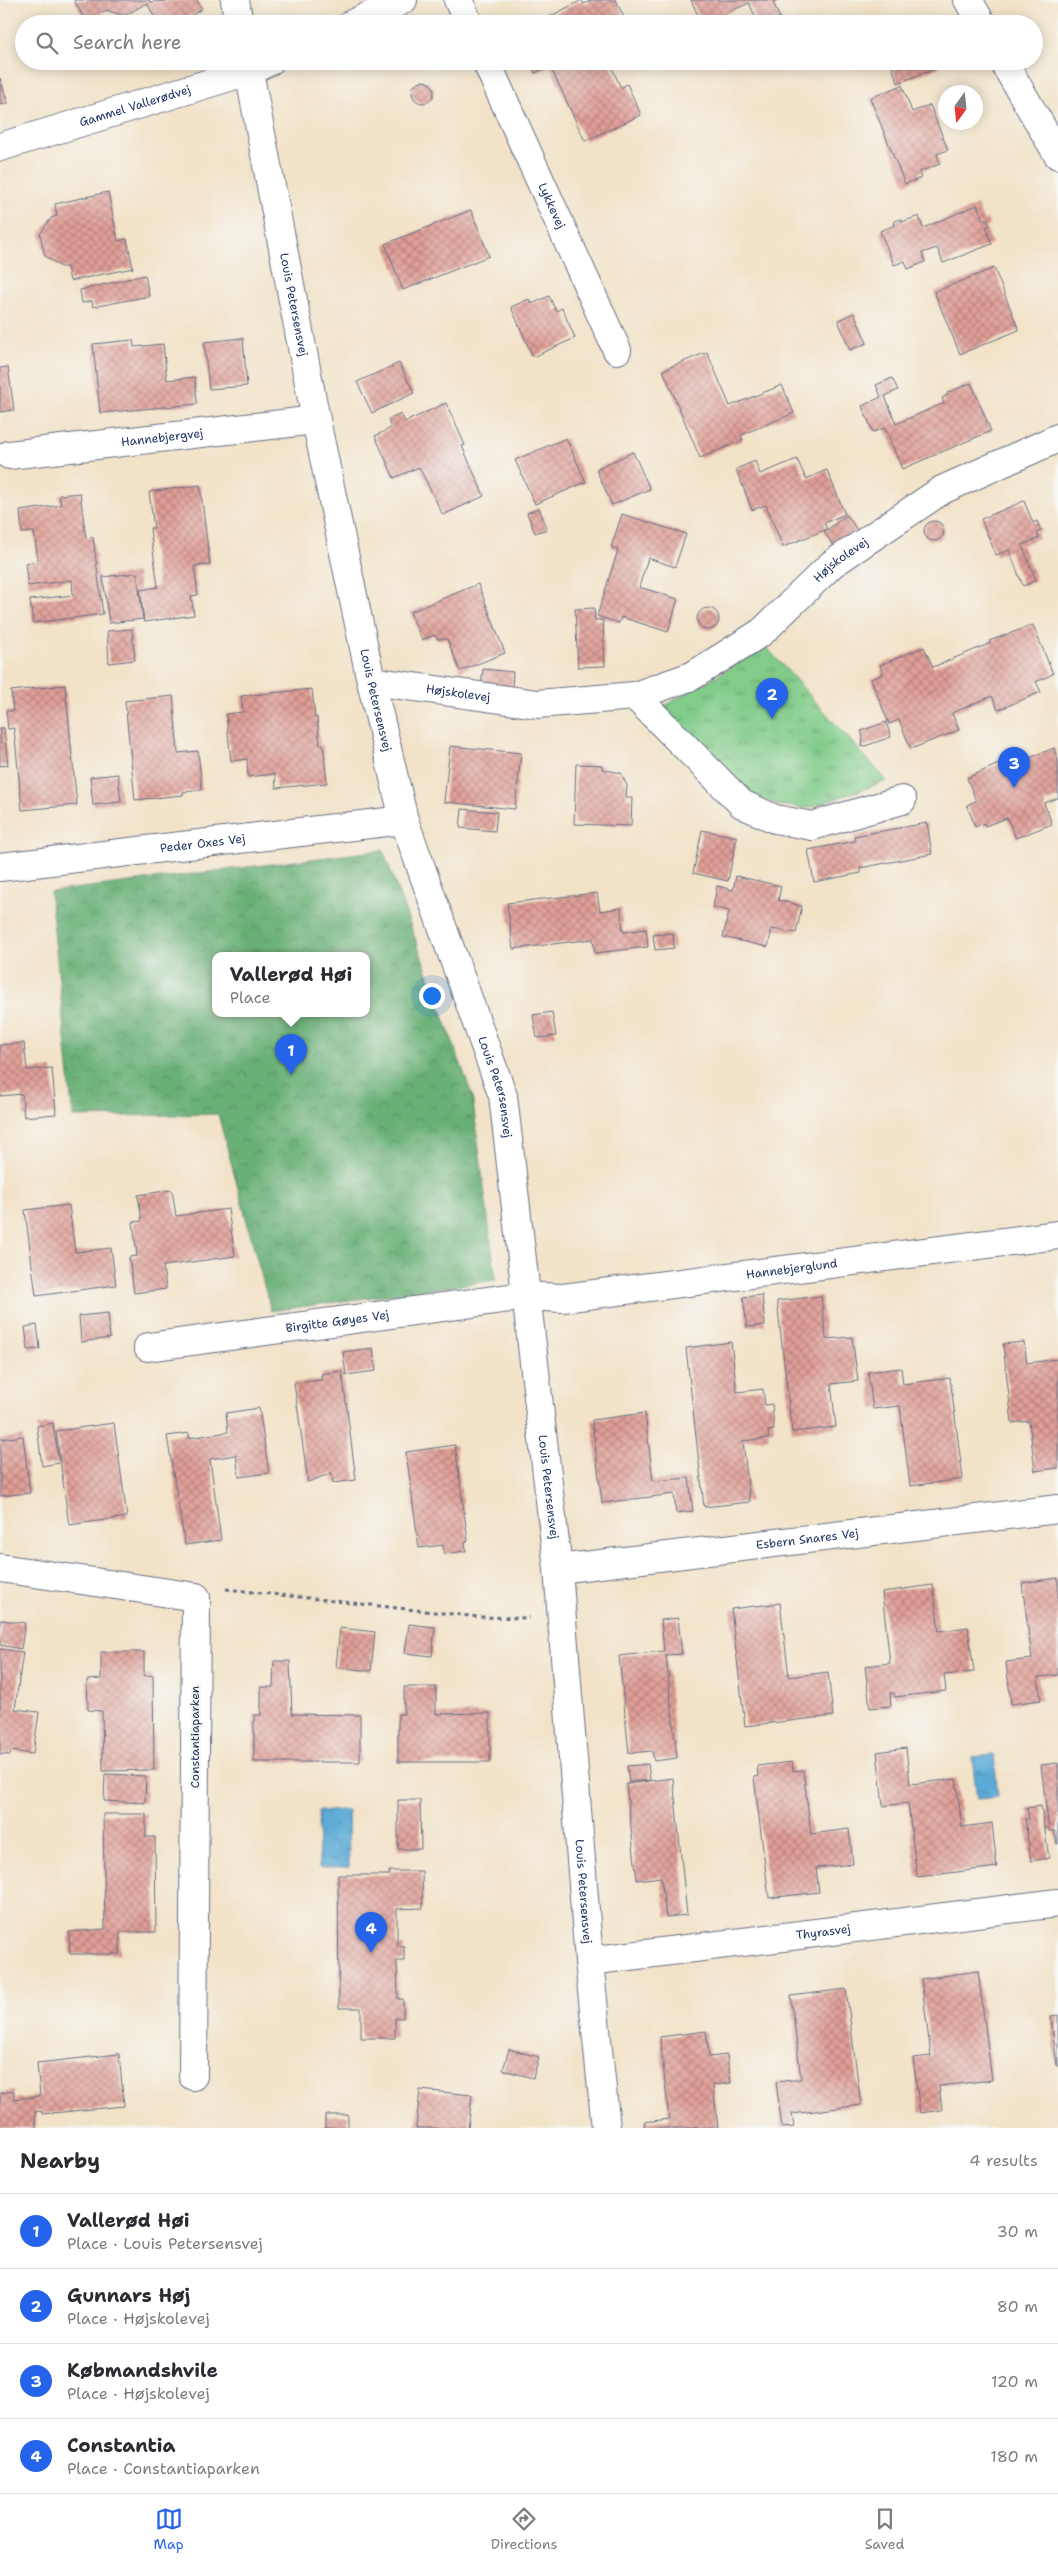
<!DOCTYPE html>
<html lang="en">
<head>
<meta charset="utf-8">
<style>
	:root { --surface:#fff; --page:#f7f7f7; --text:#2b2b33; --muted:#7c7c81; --line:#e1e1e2; --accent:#2563eb }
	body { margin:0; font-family:"Shantell Sans",sans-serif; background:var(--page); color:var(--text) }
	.compass { position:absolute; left:938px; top:85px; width:45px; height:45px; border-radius:50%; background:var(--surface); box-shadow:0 2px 12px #0003; rotate:195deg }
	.you { position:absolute; left:431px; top:995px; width:18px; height:18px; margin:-12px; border:4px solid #fff; border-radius:50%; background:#1a73e8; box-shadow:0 0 0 8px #1a73e833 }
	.badge { display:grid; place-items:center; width:32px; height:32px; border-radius:50%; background:var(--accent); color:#fff; font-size:16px; font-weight:700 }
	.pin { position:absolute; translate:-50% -41px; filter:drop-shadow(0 1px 2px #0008) }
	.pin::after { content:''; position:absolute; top:26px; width:18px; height:15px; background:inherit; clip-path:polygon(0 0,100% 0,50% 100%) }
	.popup { position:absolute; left:212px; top:952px; width:158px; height:65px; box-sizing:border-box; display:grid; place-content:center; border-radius:10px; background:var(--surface); filter:drop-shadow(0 1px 4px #0005); font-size:16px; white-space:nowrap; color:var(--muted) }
	.popup b { font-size:19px; color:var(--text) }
	.popup::after { content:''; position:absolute; left:50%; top:100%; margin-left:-10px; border:10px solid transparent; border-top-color:var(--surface) }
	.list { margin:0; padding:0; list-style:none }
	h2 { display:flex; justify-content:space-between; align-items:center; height:65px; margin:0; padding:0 20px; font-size:21px }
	h2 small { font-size:16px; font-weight:400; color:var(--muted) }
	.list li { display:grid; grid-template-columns:32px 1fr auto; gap:15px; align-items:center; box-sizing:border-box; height:75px; padding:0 20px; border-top:1px solid var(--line) }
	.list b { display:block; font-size:19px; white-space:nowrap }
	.list p { margin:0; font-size:16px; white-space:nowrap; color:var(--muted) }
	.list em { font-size:16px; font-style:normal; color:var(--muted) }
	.icon { flex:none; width:28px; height:28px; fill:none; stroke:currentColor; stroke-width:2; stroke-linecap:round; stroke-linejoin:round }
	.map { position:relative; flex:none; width:1058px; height:2128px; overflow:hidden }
	.search { position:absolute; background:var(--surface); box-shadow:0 2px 12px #0003; left:15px; right:15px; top:15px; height:55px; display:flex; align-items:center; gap:12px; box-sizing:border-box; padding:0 18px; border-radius:28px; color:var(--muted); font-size:19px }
	.sheet { height:365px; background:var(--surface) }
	nav { display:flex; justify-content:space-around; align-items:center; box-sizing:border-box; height:70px; border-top:1px solid var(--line); background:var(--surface); font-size:14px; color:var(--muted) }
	nav a { display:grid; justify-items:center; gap:2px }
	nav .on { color:var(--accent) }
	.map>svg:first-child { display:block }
</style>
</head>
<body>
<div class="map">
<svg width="1058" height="2128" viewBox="0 0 1058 2128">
	<defs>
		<pattern id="grass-tufts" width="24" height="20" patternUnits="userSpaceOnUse" patternTransform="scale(1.25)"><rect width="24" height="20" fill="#82cc8a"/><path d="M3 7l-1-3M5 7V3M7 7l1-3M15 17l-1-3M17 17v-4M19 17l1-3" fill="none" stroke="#6aa674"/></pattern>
		<pattern id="forest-crowns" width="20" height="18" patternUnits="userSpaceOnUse" patternTransform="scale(1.25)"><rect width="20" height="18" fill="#69b076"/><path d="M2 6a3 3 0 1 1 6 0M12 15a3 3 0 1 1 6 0" fill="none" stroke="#569064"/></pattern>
		<pattern id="water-ripples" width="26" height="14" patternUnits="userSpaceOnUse" patternTransform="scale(1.25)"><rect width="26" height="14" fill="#5caad6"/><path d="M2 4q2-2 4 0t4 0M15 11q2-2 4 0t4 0" fill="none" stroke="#4b8bb1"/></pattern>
		<pattern id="building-cross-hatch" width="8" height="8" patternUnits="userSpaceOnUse" patternTransform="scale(1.25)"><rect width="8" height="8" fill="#e19f97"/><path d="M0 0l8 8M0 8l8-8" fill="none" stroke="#b6827e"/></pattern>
	</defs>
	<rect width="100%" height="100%" fill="#f6f6f2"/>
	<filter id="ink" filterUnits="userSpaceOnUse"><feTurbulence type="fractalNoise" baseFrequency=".02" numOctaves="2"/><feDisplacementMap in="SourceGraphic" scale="10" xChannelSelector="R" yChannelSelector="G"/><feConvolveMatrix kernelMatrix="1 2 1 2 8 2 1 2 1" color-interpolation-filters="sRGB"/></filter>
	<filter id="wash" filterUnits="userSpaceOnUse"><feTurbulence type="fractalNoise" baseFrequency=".0096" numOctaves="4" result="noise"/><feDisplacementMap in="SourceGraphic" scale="20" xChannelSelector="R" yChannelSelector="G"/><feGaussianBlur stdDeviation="1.12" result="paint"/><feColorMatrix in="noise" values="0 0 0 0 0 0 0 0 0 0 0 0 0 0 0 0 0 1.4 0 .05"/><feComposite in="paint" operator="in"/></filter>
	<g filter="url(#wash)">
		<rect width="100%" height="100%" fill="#f2e2c7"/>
		<path fill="url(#grass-tufts)" stroke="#4e7e74" d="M766,647L887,781L808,808L778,805L750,793L663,707Z"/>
		<path fill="url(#forest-crowns)" stroke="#42706a" fill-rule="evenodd" d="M383,850L472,1095L496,1280L271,1311L218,1114L73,1117L50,892ZM216,956H366V1014H216Z"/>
		<path fill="url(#water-ripples)" stroke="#3c6c9a" d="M994,1755L998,1797L977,1799L972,1757Z
			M348,1810L349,1867H319L318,1811Z"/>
		<g id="blocks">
			<path fill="url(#building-cross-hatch)" d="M74,0H149L150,2L197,0L202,9L177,24H158L147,3L124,16L106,10L86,22Z
				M582,0L584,4L592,0H616L627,24H535Z
				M691,0H778L773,2L782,23L759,24L749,3L702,24Z
				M530,61H609L621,88L627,84L641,115L585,141L550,66L535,73Z
				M907,61H938L940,67L898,83L892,67Z
				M0,78L8,103L0,105Z
				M412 92a11 11 0 1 1 22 0a11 11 0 1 1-22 0Z
				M902,85L912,112L930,105L948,150L937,154L940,164L919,172L921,178L905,184L870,98Z
				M108,192L118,241L127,239L133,268L70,281L67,267H61L45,256L40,234L51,218L57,216L55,204Z
				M977,205L983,220L987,219L990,226L986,227L992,244L943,263L937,248L922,253L925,262L908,269L905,261L894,265L880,231L895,225L894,221L901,219L902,222L919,216L923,228Z
				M471,210L489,256L403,290L385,244Z
				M994,268L1019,330L960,354L934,292Z
				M145,275L149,296L93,307L92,301L82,303L80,290Z
				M549,296L556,311L562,308L575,338L533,357L511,307L529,299L532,304Z
				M854,313L867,343L850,350L838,320Z
				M243,338L247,386L209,389L204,342Z
				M133,340L134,347L163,344L167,380L195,377L197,404L100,413L93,344Z
				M707,352L730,406L782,385L794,413L741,435L743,440L700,458L663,370Z
				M399,363L414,393L372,413L357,382Z
				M8,367L14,410L0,412V368Z
				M892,378L898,390L885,396L896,424L944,403L942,398L948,395L947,393L971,383L991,431L902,469L885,428L873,432L862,406L881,397L876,385Z
				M446,403L465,445L462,446L484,496L443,515L419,467L394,478L375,436L391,428L388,420L401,414L405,422Z
				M566,438L586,482L535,504L515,460Z
				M633,452L650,489L612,505L596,469Z
				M797,459L806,479L827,470L845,514L824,523L827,529L783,547L766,505L752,510L736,469L755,461L760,474Z
				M200,485L210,565L194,566L198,595L191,596L194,615L144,622L140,590L158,587L150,528H154L149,492Z
				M80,493L86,538L93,537L103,614L33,623L30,600L73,595L72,580L28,586L25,563L38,561L34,532L22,533L20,511L61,505L59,495Z
				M1024,501L1033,523L1037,521L1041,531L1037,532L1039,538L1022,545L1036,580L1023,586L1009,550L996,555L981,519Z
				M539,508L547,529L535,533L527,513Z
				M622,514L686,534L675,567L648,558L639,587L678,599L668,632L621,617L619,623L597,616L618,550L611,547Z
				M847,515L857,530L834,546L824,532Z
				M924 531a10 10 0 1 1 20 0a10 10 0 1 1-20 0Z
				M137,573L143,619L109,623L103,577Z
				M478,584L505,653L460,671L447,639H437L434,635L422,640L410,612Z
				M594,608L595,620H603L605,666L578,667L575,609Z
				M697 619a11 11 0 1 1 22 0a11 11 0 1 1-22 0Z
				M1033,625L1053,674L1036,682L1041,692L998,710L992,696L952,713L959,730L911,749L899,720L889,724L871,679L883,674L880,665L924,647L933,667L991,643L989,641Z
				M132,629L135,660L109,663L107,631Z
				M483,669L513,672L512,689L481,686Z
				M65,685L77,805L22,810L14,728L8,729L6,711H13L11,691Z
				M312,689L315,718L317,717L320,745L323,744L327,783L276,788L275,774L248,777L247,759L231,761L226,714L243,712L241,696Z
				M173,696L178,753L198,751L202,790L183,792V795L135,800L125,701Z
				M886,722L891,737L862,747L863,737L861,731Z
				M0,728H4L8,765L0,766Z
				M450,746L521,753L515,809L444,802Z
				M1054,748L1058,760V798L1044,803L1052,824L1016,838L1007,818L985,826L984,823L975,827L967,805L976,801L967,778L1005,761L1007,767Z
				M576,764L602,765V769L621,773L627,786L626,798H632L631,826L574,824Z
				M118,774L121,802L93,805L90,777Z
				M462,809L497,812L495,831L460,828Z
				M927,823L932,854L860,868L861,873L814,882L808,850L855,841L854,836Z
				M702,830L737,837L728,881L693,873Z
				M736,876L781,886L778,900L802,906L796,933L772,929L768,947L723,937L729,911L713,907L717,886L733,890Z
				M597,893L600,911L621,908L623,932L646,929L648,947L595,953L593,939L513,949L507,903Z
				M673,933L674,948L655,950L653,935Z
				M552,1012L556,1036L537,1038L533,1015Z
				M24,1043L27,1070L52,1068L56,1114L24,1117L22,1094L0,1096V1045Z
				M172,1190L176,1216L228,1209L235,1256L163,1266L166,1289L134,1293L129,1257L137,1256L133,1222L142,1221L138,1195Z
				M69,1205L75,1252L111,1248L116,1285L36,1296L25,1210Z
				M762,1295L765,1325L747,1327L743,1297Z
				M821,1296L826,1339L852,1337L858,1381L831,1384L836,1427L792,1432L777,1301Z
				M108,1313L110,1338L81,1342L79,1316Z
				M37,1325L40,1349L28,1350L25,1327Z
				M731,1342L737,1392L763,1389L765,1405L772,1404L774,1430L768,1431L769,1438L743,1441L750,1502L704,1507L686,1348Z
				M1024,1342L1027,1363L1058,1359V1468L1035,1471L1029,1421L1012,1423L1003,1344Z
				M373,1348L376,1371L346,1375L343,1352Z
				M901,1368L903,1384L950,1378L963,1479L910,1486L900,1406L873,1409L868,1372Z
				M342,1371L356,1480L333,1483L332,1473L308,1482L294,1383L322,1380L321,1374Z
				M259,1408L269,1473L239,1477L236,1455L210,1459L221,1540L185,1545L167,1436L189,1433V1438L228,1432L226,1413Z
				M645,1413L653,1481L689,1478L693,1511L676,1513L674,1494L602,1503L592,1420Z
				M53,1423L59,1463L42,1466L37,1426Z
				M114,1423L127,1517L69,1525L56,1431Z
				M23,1436L30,1493L0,1496V1439Z
				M455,1445L468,1541L465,1542L466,1551L444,1554L443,1545L419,1548L406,1452Z
				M1058,1578V1675L1038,1677L1041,1700L1011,1704L1006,1662L1032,1659L1022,1583Z
				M933,1585L939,1631L968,1627L974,1672L944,1675L946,1691L895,1697L894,1693H890L891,1706L870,1708L865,1666L890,1663L882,1592Z
				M780,1603L789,1677L828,1672L833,1716L745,1726L731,1609Z
				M678,1618L682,1654L666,1655L677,1758L654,1761L652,1751L629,1753L619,1656L664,1651L661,1620Z
				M0,1620L25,1623L21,1649L0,1645Z
				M409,1624L435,1627L432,1656L405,1653Z
				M340,1628L375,1632L371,1671L336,1667Z
				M0,1649L23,1652L15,1709L39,1712L33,1754L11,1751L10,1755L0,1754Z
				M101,1652H144V1676L153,1675L154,1770L103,1771L102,1711L88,1710L87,1680L101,1679Z
				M274,1661H290L292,1714L360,1715V1762H254V1715H261V1687H273Z
				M404,1687H436V1714L490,1713V1762H398V1714H404Z
				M906,1748L910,1784L956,1779L962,1827L992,1823L997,1867L917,1877L908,1803L883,1806L877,1752Z
				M792,1762L793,1771L803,1770L811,1834L849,1829L853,1864L816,1868L819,1892L769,1898L754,1777L758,1776L757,1766Z
				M1058,1763V1844H1057L1055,1831H1049L1041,1765Z
				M648,1764L650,1780L629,1782L627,1766Z
				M105,1774L146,1776L145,1803L104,1801Z
				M673,1778L687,1915L666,1917L661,1877L637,1880L626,1784Z
				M398,1800H420L421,1849H398Z
				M1041,1806L1049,1858L1031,1861L1025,1819H1029L1027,1808Z
				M103,1814H146V1837H155L156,1932H120V1954H70L69,1932L105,1929Z
				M389,1871H422L423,1908L397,1909V1946H404V1961H397L398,1999H403V2018H395V2038H361V2008H339L338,1875H389Z
				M978,1971L992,2080L939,2086L942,2110L920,2113L913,2058L931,2056L921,1979Z
				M846,1989L861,2105L792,2114L794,2127L782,2128L776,2082L801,2079L791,1996Z
				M1058,2015V2066H1057L1051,2016Z
				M706,2031L709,2057L727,2055L731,2083L713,2085L718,2128H645L644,2122L669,2119L660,2037Z
				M509,2049L539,2057L533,2078L503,2070Z
				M119,2054L124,2106L42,2114L41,2111L35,2112L36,2128H0V2093L14,2091V2099L40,2096L37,2063Z
				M420,2090L472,2095L468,2128H416Z
				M325,2115H348V2128H325Z"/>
		</g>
	</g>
	<g filter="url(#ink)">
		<use href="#blocks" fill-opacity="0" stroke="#666e83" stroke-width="1"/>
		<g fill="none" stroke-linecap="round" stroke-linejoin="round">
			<g stroke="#666e83" stroke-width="30">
				<g id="minor">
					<path d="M235,0L239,24"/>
					<path d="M458,0L469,24"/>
					<path d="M968,0L982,24"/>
					<path d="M352,24L403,0"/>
					<path id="s1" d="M247,61L316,420L371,681L404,820L503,1096L558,1569L589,1961L606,2128"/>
					<path id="s2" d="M486,61L617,350"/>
					<path d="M1003,61L1058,155"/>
					<path id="s3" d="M0,147L249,71L270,61"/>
					<path id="s4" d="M9,455L316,420"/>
					<path id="s5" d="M371,681L537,704L635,696L692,676L762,632L832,564L942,490L1058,438"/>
					<path d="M635,696L742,804L775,819L812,826L902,800"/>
					<path id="s6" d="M0,867L404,820"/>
					<path id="s7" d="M148,1347L525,1296L563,1298L1058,1235"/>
					<path d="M0,1568L196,1597L193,2076"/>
					<path id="s8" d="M558,1569L1058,1509"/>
					<path id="s9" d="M589,1961L1058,1903"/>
				</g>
			</g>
			<path stroke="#666e83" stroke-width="3" stroke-dasharray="4 4" stroke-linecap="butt" d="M226,1589L479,1617L530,1618"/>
			<use href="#minor" stroke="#fff" stroke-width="28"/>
		</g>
	</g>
	<g text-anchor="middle" stroke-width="5" stroke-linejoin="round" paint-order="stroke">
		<g font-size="12" fill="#1b2f5e" stroke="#f6f6f2">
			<text dy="4" stroke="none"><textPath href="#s3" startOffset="141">Gammel Vallerødvej</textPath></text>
			<text dy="4" stroke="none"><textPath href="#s2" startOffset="159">Lykkevej</textPath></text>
			<text dy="4" stroke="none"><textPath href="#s1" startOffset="248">Louis Petersensvej</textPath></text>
			<text dy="4" stroke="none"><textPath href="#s4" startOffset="154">Hannebjergvej</textPath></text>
			<text dy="4" stroke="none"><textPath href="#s5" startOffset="516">Højskolevej</textPath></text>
			<text dy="4" stroke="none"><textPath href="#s5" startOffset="88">Højskolevej</textPath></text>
			<text dy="4" stroke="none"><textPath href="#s1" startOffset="652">Louis Petersensvej</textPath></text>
			<text dy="4" stroke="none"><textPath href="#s6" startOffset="204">Peder Oxes Vej</textPath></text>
			<text dy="4" stroke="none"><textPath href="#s1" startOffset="1058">Louis Petersensvej</textPath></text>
			<text dy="4" stroke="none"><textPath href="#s7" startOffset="649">Hannebjerglund</textPath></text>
			<text dy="4" stroke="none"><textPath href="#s7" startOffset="191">Birgitte Gøyes Vej</textPath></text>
			<text dy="4" stroke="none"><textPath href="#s1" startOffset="1462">Louis Petersensvej</textPath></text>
			<text dy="4" stroke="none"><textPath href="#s8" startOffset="251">Esbern Snares Vej</textPath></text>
			<text transform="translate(195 1737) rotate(-90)" y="4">Constantiaparken</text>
			<text dy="4" stroke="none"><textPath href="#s1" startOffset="1868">Louis Petersensvej</textPath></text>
			<text dy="4" stroke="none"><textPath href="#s9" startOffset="236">Thyrasvej</textPath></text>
		</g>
	</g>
</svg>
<svg class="compass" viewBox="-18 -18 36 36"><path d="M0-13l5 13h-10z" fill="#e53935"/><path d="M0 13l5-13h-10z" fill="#7c7c81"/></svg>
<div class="you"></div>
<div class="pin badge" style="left:291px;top:1075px">1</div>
<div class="popup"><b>Vallerød Høi</b>Place</div>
<div class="pin badge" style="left:772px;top:719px">2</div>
<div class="pin badge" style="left:1014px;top:788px">3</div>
<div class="pin badge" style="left:371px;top:1953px">4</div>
<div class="search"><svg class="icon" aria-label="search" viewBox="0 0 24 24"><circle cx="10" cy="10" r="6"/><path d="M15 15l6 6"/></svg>Search here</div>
</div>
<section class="sheet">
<h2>Nearby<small>4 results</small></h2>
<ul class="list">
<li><span class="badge">1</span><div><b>Vallerød Høi</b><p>Place · Louis Petersensvej</p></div><em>30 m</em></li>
<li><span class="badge">2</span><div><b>Gunnars Høj</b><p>Place · Højskolevej</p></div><em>80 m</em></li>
<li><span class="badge">3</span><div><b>Købmandshvile</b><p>Place · Højskolevej</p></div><em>120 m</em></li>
<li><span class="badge">4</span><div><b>Constantia</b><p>Place · Constantiaparken</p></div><em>180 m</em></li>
</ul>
</section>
<nav>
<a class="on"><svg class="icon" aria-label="map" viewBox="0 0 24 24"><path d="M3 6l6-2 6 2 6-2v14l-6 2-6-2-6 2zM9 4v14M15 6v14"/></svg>Map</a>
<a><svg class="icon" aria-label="directions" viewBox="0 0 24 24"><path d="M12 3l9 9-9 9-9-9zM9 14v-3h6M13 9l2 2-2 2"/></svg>Directions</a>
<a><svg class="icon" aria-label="saved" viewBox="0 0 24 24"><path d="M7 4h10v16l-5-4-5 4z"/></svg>Saved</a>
</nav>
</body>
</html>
